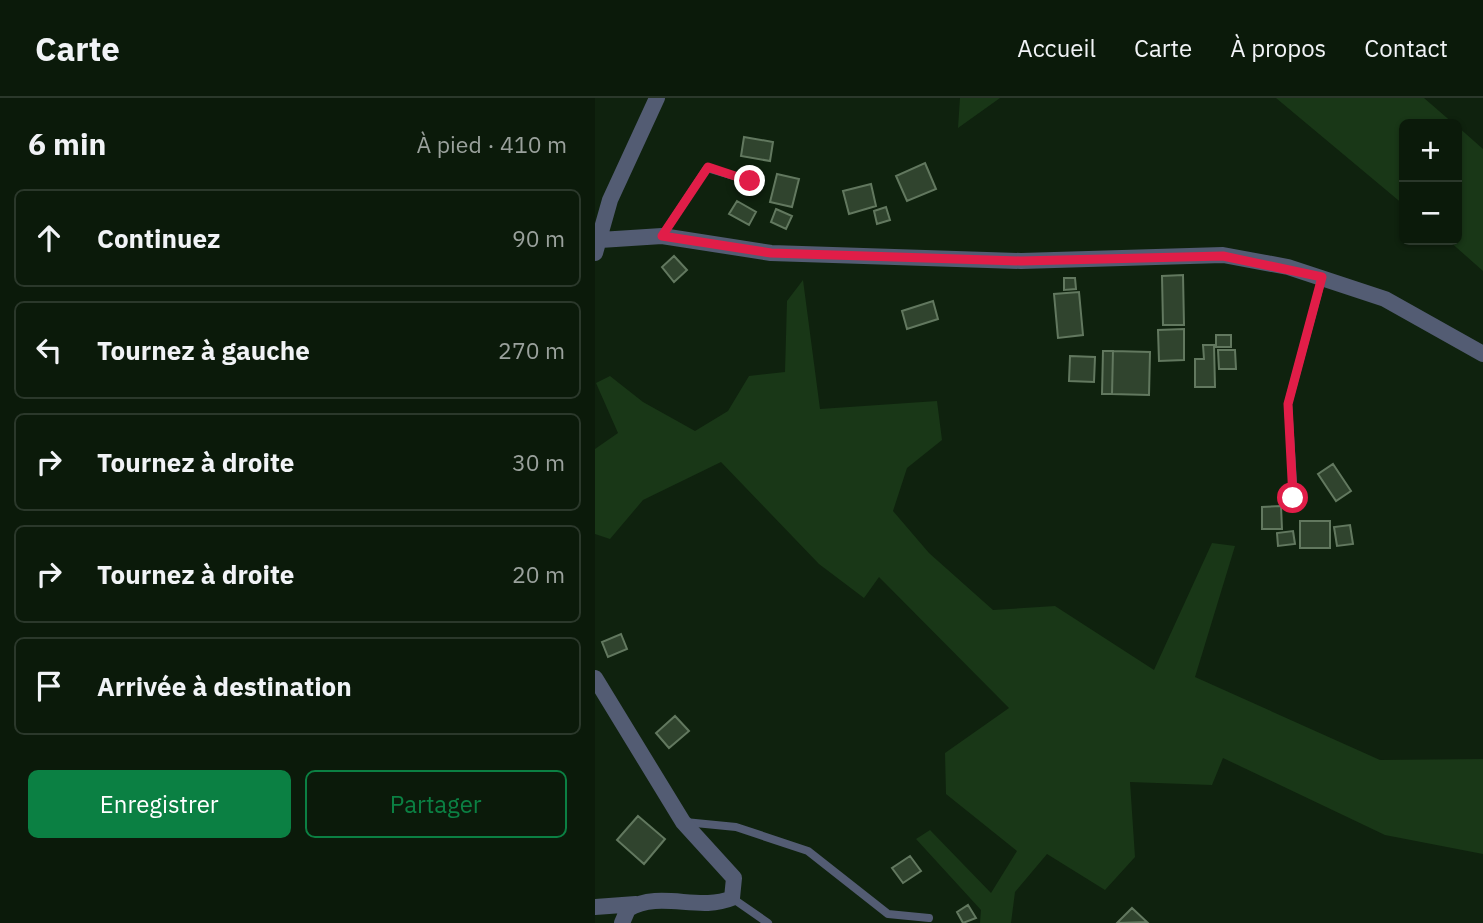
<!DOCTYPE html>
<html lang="fr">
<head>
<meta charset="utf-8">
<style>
	:root { --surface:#0b1a0a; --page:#142313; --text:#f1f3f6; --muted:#9aa19c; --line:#2b382b; --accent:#0b8043 }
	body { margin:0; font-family:"IBM Plex Sans",sans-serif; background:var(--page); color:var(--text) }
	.controls { position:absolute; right:21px; top:21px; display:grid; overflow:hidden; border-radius:10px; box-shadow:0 2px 5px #0004 }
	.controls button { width:63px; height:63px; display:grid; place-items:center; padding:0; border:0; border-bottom:2px solid var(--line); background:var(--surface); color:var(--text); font:35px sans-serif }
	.stop { position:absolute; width:21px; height:21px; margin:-16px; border:5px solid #e11d48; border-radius:50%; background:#fff }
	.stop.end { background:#e11d48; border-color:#fff; box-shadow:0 2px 7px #0008 }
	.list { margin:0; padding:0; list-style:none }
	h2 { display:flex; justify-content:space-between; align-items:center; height:91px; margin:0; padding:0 28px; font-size:30px }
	h2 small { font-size:23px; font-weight:400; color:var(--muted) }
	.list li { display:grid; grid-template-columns:46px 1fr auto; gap:21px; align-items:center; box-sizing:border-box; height:98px; margin:0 14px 14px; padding:0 14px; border:2px solid var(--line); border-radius:10px }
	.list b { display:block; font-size:26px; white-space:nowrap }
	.list em { font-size:23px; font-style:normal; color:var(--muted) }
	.actions { display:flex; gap:14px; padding:21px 28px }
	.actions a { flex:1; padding:16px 0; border:2px solid var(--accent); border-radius:10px; text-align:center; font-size:24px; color:var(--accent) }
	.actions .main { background:var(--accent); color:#fff }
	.icon { flex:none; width:38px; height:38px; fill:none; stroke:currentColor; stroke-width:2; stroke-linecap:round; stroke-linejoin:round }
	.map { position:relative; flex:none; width:888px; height:825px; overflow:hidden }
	header { display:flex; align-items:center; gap:42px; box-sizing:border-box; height:98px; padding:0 35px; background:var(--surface); border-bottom:2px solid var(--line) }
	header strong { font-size:33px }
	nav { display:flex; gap:38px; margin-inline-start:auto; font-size:24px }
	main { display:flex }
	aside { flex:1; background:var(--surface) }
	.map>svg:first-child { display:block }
</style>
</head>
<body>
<header>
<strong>Carte</strong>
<nav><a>Accueil</a><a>Carte</a><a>À propos</a><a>Contact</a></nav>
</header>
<main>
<aside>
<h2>6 min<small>À pied · 410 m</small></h2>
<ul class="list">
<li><svg class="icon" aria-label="ahead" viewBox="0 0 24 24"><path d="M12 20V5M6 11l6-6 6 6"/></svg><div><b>Continuez</b></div><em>90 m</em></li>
<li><svg class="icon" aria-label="left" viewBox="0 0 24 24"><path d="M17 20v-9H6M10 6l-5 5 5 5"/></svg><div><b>Tournez à gauche</b></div><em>270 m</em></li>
<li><svg class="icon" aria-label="right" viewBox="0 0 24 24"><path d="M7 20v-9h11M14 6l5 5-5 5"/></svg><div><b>Tournez à droite</b></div><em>30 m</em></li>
<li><svg class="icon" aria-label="right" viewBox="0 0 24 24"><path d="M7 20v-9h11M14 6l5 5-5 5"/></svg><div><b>Tournez à droite</b></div><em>20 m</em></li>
<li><svg class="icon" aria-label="arrive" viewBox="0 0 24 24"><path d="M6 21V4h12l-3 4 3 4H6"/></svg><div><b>Arrivée à destination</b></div></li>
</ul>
<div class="actions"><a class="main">Enregistrer</a><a>Partager</a></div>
</aside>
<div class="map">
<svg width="888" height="825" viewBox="0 0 888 825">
	<rect width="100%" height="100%" fill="#0f220e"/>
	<path fill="#193717" d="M365,0H405L363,30Z
		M681,0H829L859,26H809V107Z
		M862,28L888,51V173L853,142H862Z
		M208,182L225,311L342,303L347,342L312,370L298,413L334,455L398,512L460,508L559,572L617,445L640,448L600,579L785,662L888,661V756L790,737L628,660L617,687L535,684L540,759L510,792L452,756L420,794L416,825H385L386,812L321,741L335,732L396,795L422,753L351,696L350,655L414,610L284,479L269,500L224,466L126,364L48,402L15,441L0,436V351L23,335L1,285L15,278L48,304L100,333L133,313L154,278L190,274L192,203Z"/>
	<path fill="#30442e" stroke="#62785f" stroke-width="2" d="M149,39L178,44L175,63L146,58Z
		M330,65L341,91L312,103L301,78Z
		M182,76L204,81L197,109L175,104Z
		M276,86L281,108L254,116L248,93Z
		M142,103L161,114L154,127L134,116Z
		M291,109L295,122L282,126L279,113Z
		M181,111L197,118L191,131L176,124Z
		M79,158L92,172L79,184L67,169Z
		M588,177L589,227H568L567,178Z
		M469,180H480L481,191L469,192Z
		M484,194L488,237L463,240L459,196Z
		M338,203L343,221L312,231L307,213Z
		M589,231V262L564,263L563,232Z
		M621,237H636V249H621Z
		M608,247H619L620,289H600V261H609Z
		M623,252H640L641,271H624Z
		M508,253H518L517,296H507Z
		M518,253L555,254L554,297L517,296Z
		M475,258L500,259L499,284L474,283Z
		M738,366L756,393L741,403L723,376Z
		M686,408L687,431H667V409Z
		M705,423H735V450H705Z
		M755,427L758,446L742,448L739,429Z
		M698,433L700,446L683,448L682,435Z
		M26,536L32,551L13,559L7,544Z
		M80,618L94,633L74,650L61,635Z
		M43,718L70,741L49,766L22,742Z
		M315,758L326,773L308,785L297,770Z
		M373,807L381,820L368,825L362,814Z
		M537,810L552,824L522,825Z"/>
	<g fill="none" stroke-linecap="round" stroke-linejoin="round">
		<path stroke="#535c73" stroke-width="8" d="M67,138L112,70L155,83
			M699,400L693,306L727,180
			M90,724L141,729L213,753L293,816L334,820
			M137,800L173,825"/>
		<path stroke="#535c73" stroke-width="16" d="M5,142L67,138L176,155L426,163L628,157L693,169L790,201L888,256
			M0,155L15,102L62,0
			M0,580L88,724L139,780L137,800C104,814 65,792 33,811L27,825
			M0,809L41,806"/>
	</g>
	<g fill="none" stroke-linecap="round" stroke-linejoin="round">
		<path stroke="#e11d48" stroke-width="9" d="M155,83L113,69L67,138L176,155L426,163L628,158L727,179L693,306L698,400"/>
	</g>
</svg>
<div class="controls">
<button>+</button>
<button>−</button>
</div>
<div class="stop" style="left:698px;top:400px"></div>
<div class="stop end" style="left:155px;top:83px"></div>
</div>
</main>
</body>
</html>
